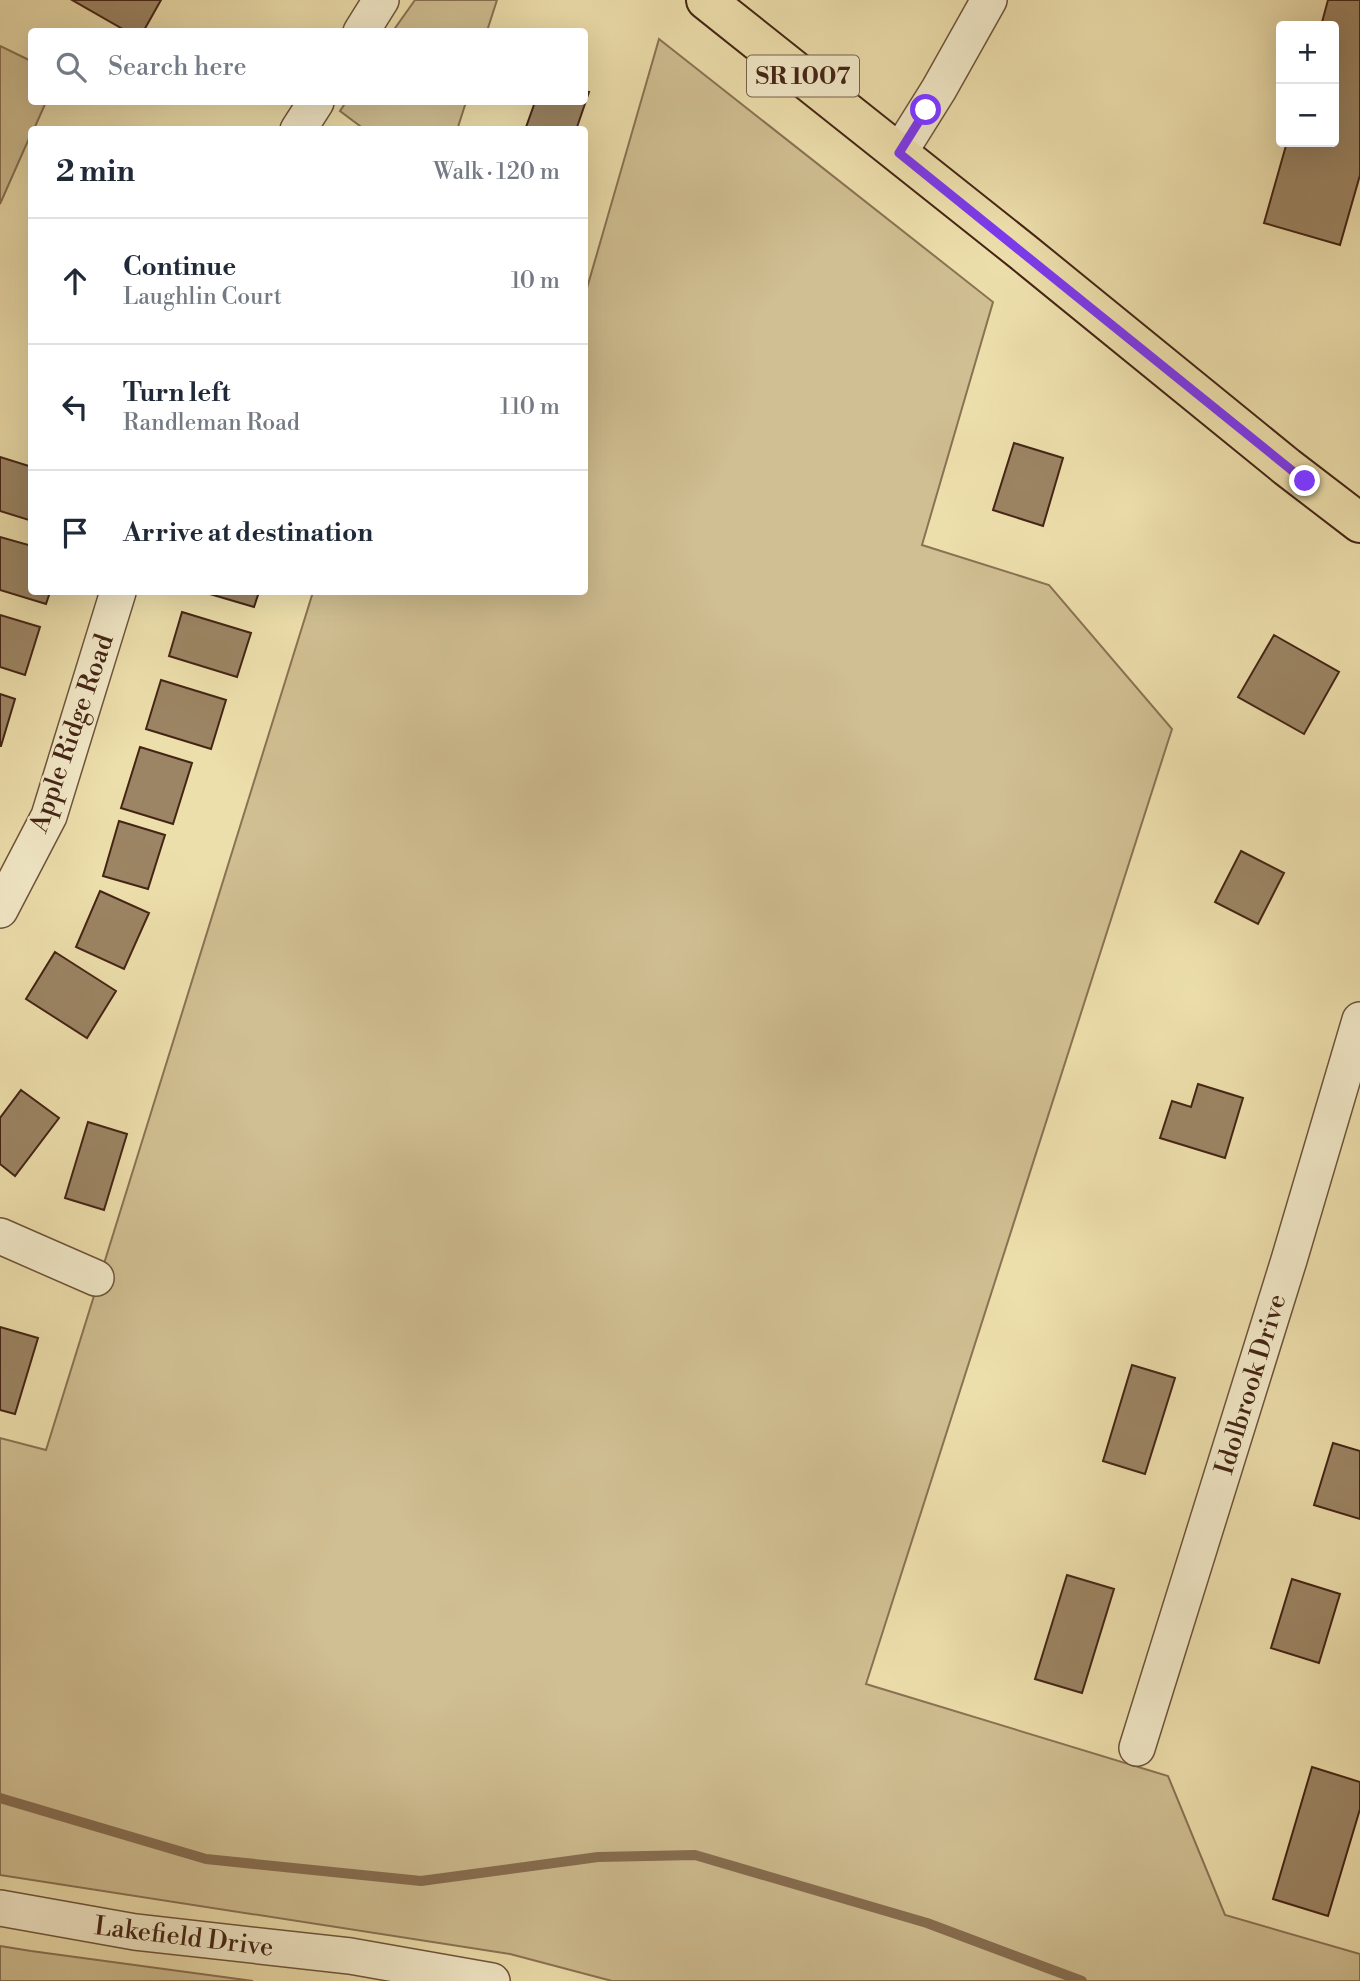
<!DOCTYPE html>
<html lang="en">
<head>
<meta charset="utf-8">
<style>
	:root { --surface:#fff; --page:#f6f6f7; --text:#1f2937; --muted:#747a83; --line:#e0e1e3 }
	body { margin:0; font-family:"Libre Bodoni",serif; background:var(--page); color:var(--text) }
	.controls { position:absolute; right:21px; top:21px; display:grid; overflow:hidden; border-radius:7px; box-shadow:0 7px 28px #0002 }
	.controls button { width:63px; height:63px; display:grid; place-items:center; padding:0; border:0; border-bottom:2px solid var(--line); background:var(--surface); color:var(--text); font:35px sans-serif }
	.stop { position:absolute; width:21px; height:21px; margin:-16px; border:5px solid #7c3aed; border-radius:50%; background:#fff }
	.stop.end { background:#7c3aed; border-color:#fff; box-shadow:0 2px 7px #0008 }
	.list { margin:0; padding:0; list-style:none }
	h2 { display:flex; justify-content:space-between; align-items:center; height:91px; margin:0; padding:0 28px; font-size:30px }
	h2 small { font-size:23px; font-weight:400; color:var(--muted) }
	.list li { display:grid; grid-template-columns:46px 1fr auto; gap:21px; align-items:center; box-sizing:border-box; height:126px; padding:0 28px; border-top:2px solid var(--line) }
	.list b { display:block; font-size:26px; white-space:nowrap }
	.list p { margin:0; font-size:23px; white-space:nowrap; color:var(--muted) }
	.list em { font-size:23px; font-style:normal; color:var(--muted) }
	.icon { flex:none; width:38px; height:38px; fill:none; stroke:currentColor; stroke-width:2; stroke-linecap:round; stroke-linejoin:round }
	.map { position:relative; flex:none; width:1360px; height:1981px; overflow:hidden }
	.search { position:absolute; background:var(--surface); box-shadow:0 7px 28px #0002; left:28px; top:28px; width:560px; height:77px; display:flex; align-items:center; gap:18px; box-sizing:border-box; padding:0 24px; border-radius:7px; color:var(--muted); font-size:26px }
	.panel { position:absolute; background:var(--surface); box-shadow:0 7px 28px #0002; left:28px; top:126px; width:560px; height:469px; border-radius:7px }
	.map>svg:first-child { display:block }
</style>
</head>
<body>
<div class="map">
<svg width="1360" height="1981" viewBox="0 0 1360 1981">
	<rect width="100%" height="100%" fill="#eddfac"/>
	<filter id="stains"><feTurbulence type="fractalNoise" baseFrequency=".00286" numOctaves="4"/><feColorMatrix values="0 0 0 0 .2 0 0 0 0 .09 0 0 0 0 .02 0 0 0 .5 -.17"/></filter>
	<radialGradient id="worn" r=".72"><stop offset=".6" stop-color="#630" stop-opacity="0"/><stop offset="1" stop-color="#630" stop-opacity=".3"/></radialGradient>
	<path fill="#d0bf92" stroke="#8a7254" stroke-width="2" d="M415,0H497L487,31H393Z
		M659,39L993,302L922,545L1049,585L1172,729L866,1684L1168,1776L1225,1915L1360,1954V1981H612L510,1954L0,1875V1438L46,1450L313,592H584L585,295Z
		M0,46L31,61L32,102H46L34,129L32,130L31,134L0,204Z
		M346,102H466L457,130L364,129L340,111Z
		M0,1946L31,1951L253,1981H0Z"/>
	<g fill="none" stroke-linecap="round" stroke-linejoin="round">
		<path stroke="#876e51" stroke-width="10" d="M0,1798L206,1859L421,1881L598,1857L695,1855L927,1923L1082,1981"/>
	</g>
	<path fill="#9c8564" stroke="#442415" stroke-width="2" d="M72,0H161L143,32H128Z
		M1328,0H1360V175L1340,245L1264,223L1287,142H1334V26H1321Z
		M584,91L589,92L576,130H525L535,102H584Z
		M1014,443L1063,458L1043,526L993,510Z
		M0,457L32,467V521L0,511Z
		M0,537L32,546V592H50L46,604L0,590Z
		M203,592H259L254,607Z
		M182,612L251,633L237,677L169,656Z
		M0,615L40,627L25,675L0,667Z
		M1274,635L1339,672L1304,734L1238,697Z
		M161,680L226,700L211,749L146,729Z
		M0,694L15,699L1,746H0Z
		M140,747L192,763L173,824L121,808Z
		M119,821L165,835L148,889L103,876Z
		M1241,851L1284,873L1258,924L1215,902Z
		M100,891L149,913L124,969L76,947Z
		M55,952L116,991L87,1038L26,999Z
		M1198,1084L1243,1098L1225,1158L1160,1138L1172,1101L1191,1107Z
		M21,1090L59,1118L15,1176L0,1164V1118Z
		M88,1122L127,1134L104,1210L65,1198Z
		M0,1327L38,1338L15,1414L0,1410Z
		M1132,1365L1175,1378L1145,1474L1103,1461Z
		M1333,1443L1360,1451V1519L1314,1505Z
		M1067,1575L1114,1589L1082,1693L1035,1679Z
		M1292,1579L1340,1594L1319,1663L1271,1648Z
		M1312,1767L1360,1782V1809L1328,1916L1273,1899Z"/>
	<g fill="none" stroke-linecap="round" stroke-linejoin="round">
		<g stroke="#6e533b" stroke-width="38">
			<path id="minor" d="M361,32L381,0
				M298,130L316,102
				M899,153L939,89L989,0
				M0,910L49,816L118,592
				M0,1236L96,1278
				M1137,1748L1289,1260L1360,1020
				M0,1908L135,1932L350,1956L492,1981"/>
		</g>
		<g stroke="#442415" stroke-width="42">
			<path id="major" d="M706,0L1023,252L1287,467L1360,523"/>
		</g>
		<use href="#minor" stroke="#f3eac9" stroke-width="35"/>
		<use href="#major" stroke="#eddfac" stroke-width="38"/>
	</g>
	<g fill="none" stroke-linecap="round" stroke-linejoin="round">
		<path stroke="#7c3aed" stroke-width="9" d="M926,110L899,153L1305,481"/>
	</g>
	<g text-anchor="middle" stroke-width="5" stroke-linejoin="round" paint-order="stroke">
		<rect fill="#f3eac9" stroke="#785f4b" stroke-width="2" x="747" y="55.5" width="112" height="41" rx="5"/>
		<g font-size="24" font-weight="bold" fill="#442415">
			<text x="803" y="84">SR 1007</text>
		</g>
		<g font-size="26" fill="#442415" stroke="#f3eac9">
			<text transform="translate(71 733) rotate(-71)" y="9">Apple Ridge Road</text>
			<text transform="translate(1250 1384) rotate(-73)" y="9">Idolbrook Drive</text>
			<text transform="translate(184 1936) rotate(7)" y="9">Lakefield Drive</text>
		</g>
	</g>
	<rect width="100%" height="100%" filter="url(#stains)"/>
	<rect width="100%" height="100%" fill="url(#worn)"/>
</svg>
<div class="controls">
<button>+</button>
<button>−</button>
</div>
<div class="stop" style="left:926px;top:110px"></div>
<div class="stop end" style="left:1305px;top:481px"></div>
<div class="search"><svg class="icon" aria-label="search" viewBox="0 0 24 24"><circle cx="10" cy="10" r="6"/><path d="M15 15l6 6"/></svg>Search here</div>
<section class="panel">
<h2>2 min<small>Walk · 120 m</small></h2>
<ul class="list">
<li><svg class="icon" aria-label="ahead" viewBox="0 0 24 24"><path d="M12 20V5M6 11l6-6 6 6"/></svg><div><b>Continue</b><p>Laughlin Court</p></div><em>10 m</em></li>
<li><svg class="icon" aria-label="left" viewBox="0 0 24 24"><path d="M17 20v-9H6M10 6l-5 5 5 5"/></svg><div><b>Turn left</b><p>Randleman Road</p></div><em>110 m</em></li>
<li><svg class="icon" aria-label="arrive" viewBox="0 0 24 24"><path d="M6 21V4h12l-3 4 3 4H6"/></svg><div><b>Arrive at destination</b></div></li>
</ul>
</section>
</div>
</body>
</html>
